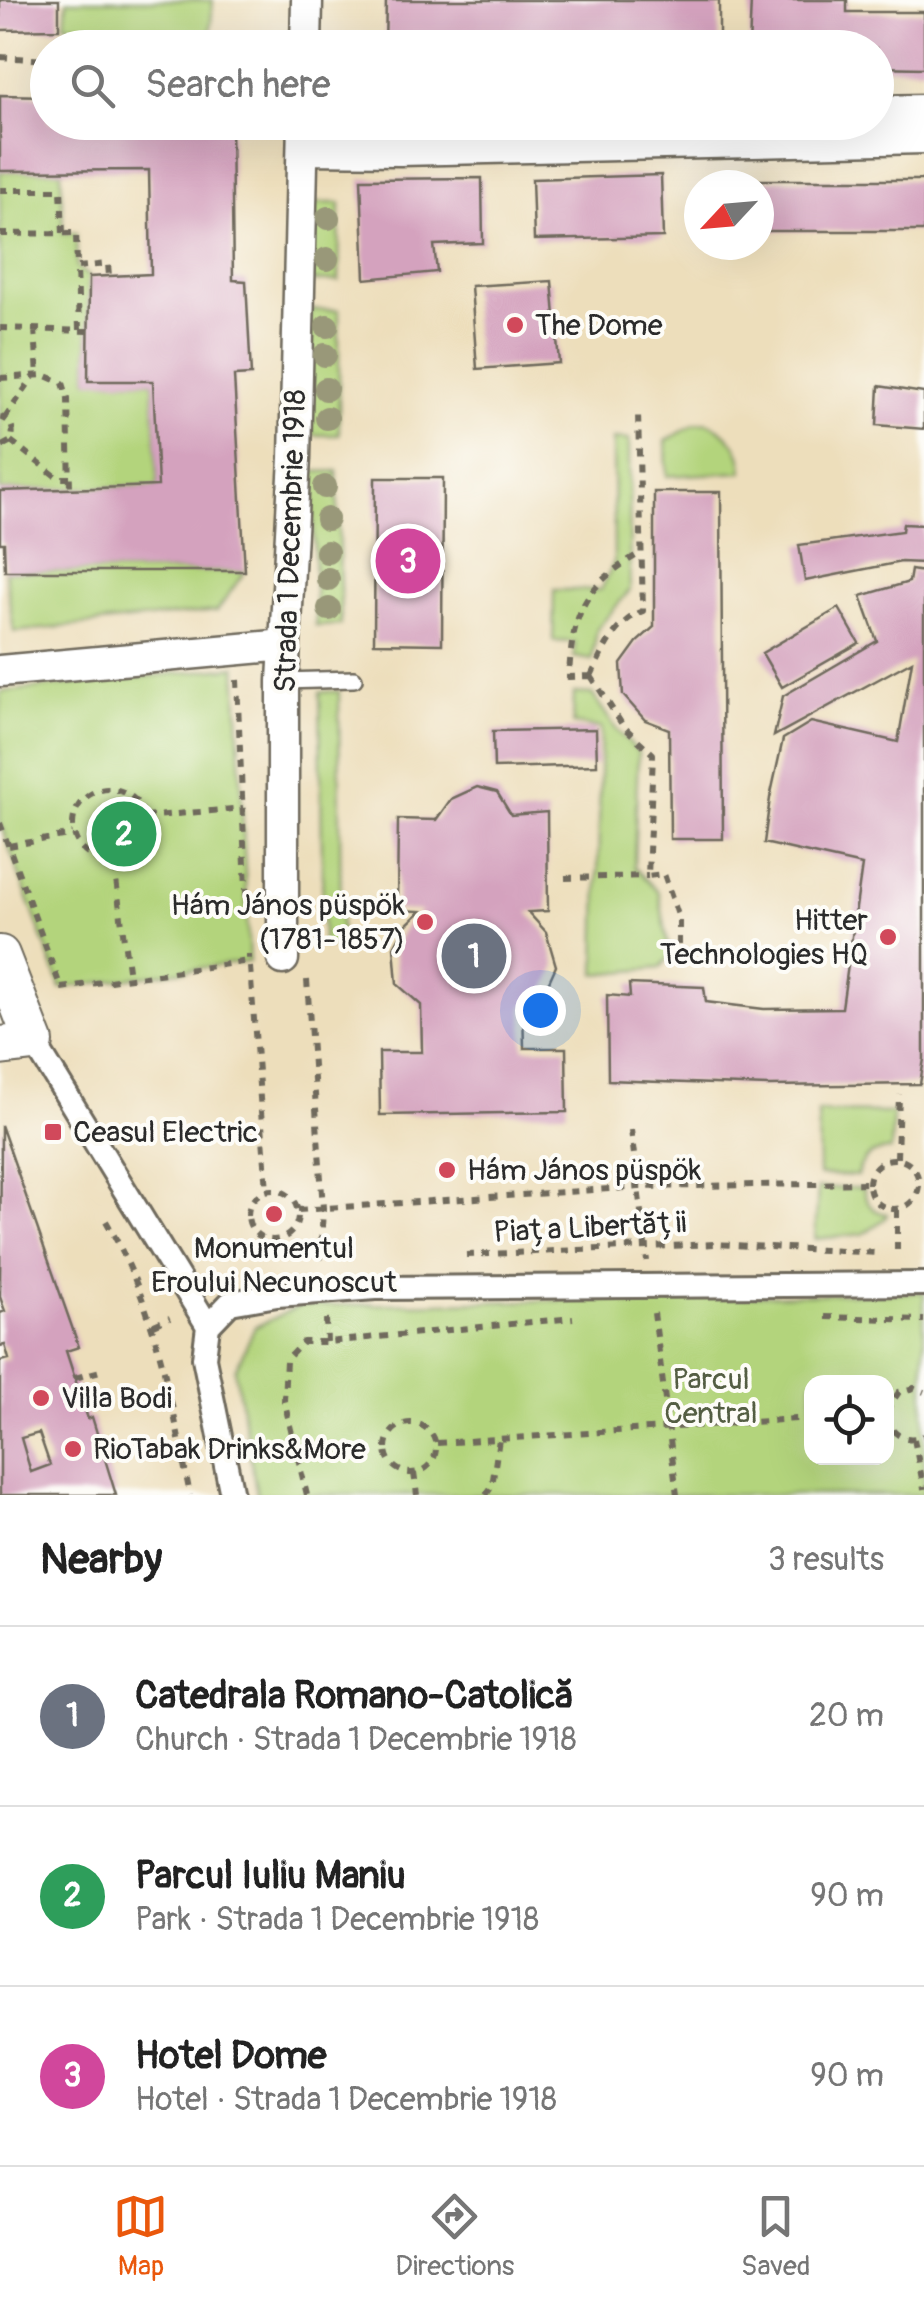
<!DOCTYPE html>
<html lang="en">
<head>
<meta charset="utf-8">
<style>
	:root { --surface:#fff; --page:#f6f6f6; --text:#222; --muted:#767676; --line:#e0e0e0; --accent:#ea580c }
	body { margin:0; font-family:Pangolin,sans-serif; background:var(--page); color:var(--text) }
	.controls { position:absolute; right:30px; bottom:30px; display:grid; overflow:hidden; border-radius:20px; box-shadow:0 10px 40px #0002 }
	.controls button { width:90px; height:90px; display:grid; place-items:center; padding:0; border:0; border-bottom:2px solid var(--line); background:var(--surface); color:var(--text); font:50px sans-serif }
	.compass { position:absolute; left:684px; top:170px; width:90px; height:90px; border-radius:50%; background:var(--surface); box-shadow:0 10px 40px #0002; rotate:244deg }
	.you { position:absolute; left:540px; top:1010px; width:35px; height:35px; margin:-25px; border:8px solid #fff; border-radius:50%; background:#1a73e8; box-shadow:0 0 0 15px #1a73e833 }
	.badge { display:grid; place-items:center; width:65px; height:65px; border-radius:50%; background:var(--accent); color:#fff; font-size:32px; font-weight:700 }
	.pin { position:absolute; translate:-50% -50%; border:5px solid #fff; box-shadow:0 2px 10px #0006 }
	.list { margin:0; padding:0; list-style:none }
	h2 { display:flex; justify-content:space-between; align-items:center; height:130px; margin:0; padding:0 40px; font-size:42px }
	h2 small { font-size:32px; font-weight:400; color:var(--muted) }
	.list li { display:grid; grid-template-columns:65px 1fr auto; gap:30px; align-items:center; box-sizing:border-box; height:180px; padding:0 40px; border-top:2px solid var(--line) }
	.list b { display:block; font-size:38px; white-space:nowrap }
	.list p { margin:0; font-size:32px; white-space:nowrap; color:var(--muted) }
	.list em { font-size:32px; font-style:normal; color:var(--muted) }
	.icon { flex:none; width:55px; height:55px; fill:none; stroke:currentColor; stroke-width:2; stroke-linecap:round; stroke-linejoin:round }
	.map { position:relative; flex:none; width:924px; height:1495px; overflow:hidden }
	.search { position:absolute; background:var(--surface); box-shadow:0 10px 40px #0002; left:30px; right:30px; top:30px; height:110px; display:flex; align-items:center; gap:25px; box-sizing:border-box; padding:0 35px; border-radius:55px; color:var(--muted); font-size:38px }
	.sheet { height:670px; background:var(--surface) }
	nav { display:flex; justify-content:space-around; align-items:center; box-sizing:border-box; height:140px; border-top:2px solid var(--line); background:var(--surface); font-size:28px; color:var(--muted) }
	nav a { display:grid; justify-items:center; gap:5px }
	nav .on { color:var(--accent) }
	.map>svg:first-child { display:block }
</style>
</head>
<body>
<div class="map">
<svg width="924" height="1495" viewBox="0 0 924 1495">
	<rect width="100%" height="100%" fill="#fdfcf7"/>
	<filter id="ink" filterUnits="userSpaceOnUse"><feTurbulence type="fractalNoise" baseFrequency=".01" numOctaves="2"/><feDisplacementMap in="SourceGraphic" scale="20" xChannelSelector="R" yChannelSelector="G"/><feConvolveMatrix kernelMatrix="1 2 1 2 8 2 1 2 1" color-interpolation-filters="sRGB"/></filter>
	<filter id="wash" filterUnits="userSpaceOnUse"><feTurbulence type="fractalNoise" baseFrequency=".0048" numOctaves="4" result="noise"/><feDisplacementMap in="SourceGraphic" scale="40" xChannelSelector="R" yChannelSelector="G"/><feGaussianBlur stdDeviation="2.25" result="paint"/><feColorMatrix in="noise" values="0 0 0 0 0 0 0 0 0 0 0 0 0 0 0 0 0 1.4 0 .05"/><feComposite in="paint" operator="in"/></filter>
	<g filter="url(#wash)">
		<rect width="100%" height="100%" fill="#eddebb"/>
		<path fill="#b3d47c" stroke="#6f8054" stroke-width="2.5" fill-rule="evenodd" d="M67,0H213L210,35L65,24Z
			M61,170L63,233H76L77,267L89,277L88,380L153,381L158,486L0,491V171Z
			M309,203H340L339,281H309Z
			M310,310H339V435H310Z
			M706,422C727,430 743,448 743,472L667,476L666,441L695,424Z
			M613,439L629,440L630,590L597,629L592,660L574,657L575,642L553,641L554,590H601L614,562Z
			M337,471L341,625L316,626L312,472Z
			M5,571H245L217,611L14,632Z
			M236,667L249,961L61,988L0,823V692Z
			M339,691L341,946L323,945L320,692Z
			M574,693L592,694L616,729L638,752L634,867L659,893L670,956L660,968L596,974L601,728L573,724Z
			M818,1112L893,1113L891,1150C873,1150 861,1158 857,1176L819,1175Z
			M818,1188H863C866,1202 871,1212 887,1214L886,1218L863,1234L815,1239Z
			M924,1292V1495H257L235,1370L255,1327L300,1306ZM812,1382H886V1458H812Z"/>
		<g id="blocks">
			<path fill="#d4a2be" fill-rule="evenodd" d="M0,0H59V29L0,30Z
				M386,0H719V48H385Z
				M751,0H847V12H924V68L876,67V48H749Z
				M0,95L48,96V122H231L233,280L246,281L251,375L234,376L245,571H5L4,543H0V491L158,486L153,381H88L89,277L151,274L149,170L0,171Z
				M661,175L663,237L534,240L532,179Z
				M482,178L483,243L434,245L437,272L365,279L361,179Z
				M723,180H924V231H759V185H723Z
				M552,281L559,363L477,369L471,286Z
				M879,386L924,393V429L877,425Z
				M375,478H443L442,644L374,643Z
				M654,492H721L723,839H670L669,729L645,720L623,695L621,664L637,642L654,627Z
				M903,524L924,525V563L901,562L805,581L799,545L902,531Z
				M911,570L924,572V1059L920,1084L768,1086L608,1080L607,995L630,997L629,984L704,987L706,1002L764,1009L842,1008L862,865L764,843L770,798L783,739L811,722L898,742L912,661L774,736L783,696L877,641L861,596L909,582Z
				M839,608L859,643L782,687L762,653Z
				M596,729L597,765L494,768L493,731Z
				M477,787L497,792L511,815L547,812L548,911L528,912L546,932L556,966L542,997L523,1006L524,1048H566L567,1112L380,1115L379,1052H422L421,1005L397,984L394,947L406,925L421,911L397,910L398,819L436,820L451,799Z
				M1,1125L79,1347L66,1351L88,1419L92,1417L116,1495H0V1361L9,1359L5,1345L0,1346V1313L5,1311L0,1297ZM39,1433L50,1465L31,1472L21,1438Z"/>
		</g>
	</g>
	<g filter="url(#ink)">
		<use href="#blocks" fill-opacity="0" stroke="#6f6a5d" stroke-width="2.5"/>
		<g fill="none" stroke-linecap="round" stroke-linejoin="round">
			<g stroke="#6f6a5d" stroke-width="20">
				<path id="service" d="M283,681L354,679"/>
			</g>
			<g stroke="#6f6a5d" stroke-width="28">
				<path id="pedestrian" d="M34,1042L208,1326
					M232,1495L204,1358L208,1326L230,1303L277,1295L376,1288L924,1284"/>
			</g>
			<g stroke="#6f6a5d" stroke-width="35">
				<path id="minor" d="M306,48L307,0
					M876,111L924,110
					M303,149L400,150L924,138
					M0,671L285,645
					M283,959V681L295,458L303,122"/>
			</g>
			<g stroke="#6f6a5d" stroke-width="42">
				<path id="tertiary" d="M0,955L34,1042L0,1046"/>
			</g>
			<path stroke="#6f6a5d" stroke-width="6" stroke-dasharray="8 8" stroke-linecap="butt" d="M0,57L48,60
				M0,190H61L63,234
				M0,234L76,233L77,267
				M0,328L88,331
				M35,329L38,376
				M79,330L77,267L108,264L109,276
				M0,378L44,375L63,383L68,399L70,489
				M0,417C12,420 15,430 11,441L0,447
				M5,418L33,377
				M11,441L58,478H70
				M591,676L623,726L653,754L648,876L664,874L679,918V965
				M591,676C604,649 614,623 643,611L638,413
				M591,676L569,677C572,611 585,585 642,552
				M237,680L247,912
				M73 825a36 36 0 1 1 72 0a36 36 0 1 1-72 0Z
				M145,817L243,808
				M0,823L61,988L249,961V955
				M110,835L129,977
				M9,846L73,834
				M565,878L648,876
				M250,967L267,1190
				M307,980L323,1208L320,1267
				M631,1130L647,1261
				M897,1158L899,1094
				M869 1184a25 25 0 1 1 50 0a25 25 0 1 1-50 0Z
				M248 1215a25 25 0 1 1 50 0a25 25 0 1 1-50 0Z
				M298,1210L639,1187L869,1183
				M897,1210V1258
				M106,1221C156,1307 171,1399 190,1495
				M466,1255L715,1244L878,1253
				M654,1313L677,1495
				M825,1317L924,1320
				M326,1319L327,1342
				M154,1325L170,1318
				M75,1378L100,1371
				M886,1411L899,1392L914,1388L924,1392
				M886,1416C890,1435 906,1443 924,1436
				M386 1448a25 25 0 1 1 50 0a25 25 0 1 1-50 0Z
				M914,1439L924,1489
				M437,1443L812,1418
				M414,1473L417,1495
				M307,1495L284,1401L286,1360L303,1342H327L573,1318
				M486,1495L492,1486L499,1439"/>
			<use href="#service" stroke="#fff" stroke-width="15"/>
			<use href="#pedestrian" stroke="#fff" stroke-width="22"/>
			<use href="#minor" stroke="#fff" stroke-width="30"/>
			<use href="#tertiary" stroke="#fff" stroke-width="38"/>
		</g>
		<g fill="#999879">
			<circle cx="328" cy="218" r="12"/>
			<circle cx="327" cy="259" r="12"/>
			<circle cx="327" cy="326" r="12"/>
			<circle cx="325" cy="355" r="12"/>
			<circle cx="326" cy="389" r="12"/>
			<circle cx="327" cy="418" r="12"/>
			<circle cx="325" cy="487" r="12"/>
			<circle cx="327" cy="519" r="12"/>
			<circle cx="327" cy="552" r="12"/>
			<circle cx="328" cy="579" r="12"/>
			<circle cx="329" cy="609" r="12"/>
		</g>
	</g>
	<g fill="#d1495b" stroke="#fdfcf7" stroke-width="4">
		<circle cx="515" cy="325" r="10"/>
		<circle cx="425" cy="922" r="10"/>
		<circle cx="888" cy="937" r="10"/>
		<rect x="43" y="1122" width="20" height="20" rx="5"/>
		<circle cx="447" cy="1170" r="10"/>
		<circle cx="274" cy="1214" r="10"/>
		<circle cx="41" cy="1398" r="10"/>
		<circle cx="73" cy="1449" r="10"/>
	</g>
	<g text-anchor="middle" stroke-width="8" stroke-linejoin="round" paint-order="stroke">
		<g font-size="30" fill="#2b2b2b" stroke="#fdfcf7" text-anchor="start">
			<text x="535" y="335">The Dome</text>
			<text x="405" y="915" text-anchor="end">Hám János püspök<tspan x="405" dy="34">(1781-1857)</tspan></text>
			<text x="868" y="930" text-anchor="end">Hitter<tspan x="868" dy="34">Technologies HQ</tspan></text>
			<text x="73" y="1142">Ceasul Electric</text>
			<text x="467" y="1180">Hám János püspök</text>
			<text x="274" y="1258" text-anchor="middle">Monumentul<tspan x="274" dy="34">Eroului Necunoscut</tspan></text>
			<text x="61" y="1408">Villa Bodi</text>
			<text x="93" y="1459">RioTabak Drinks&amp;More</text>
		</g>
		<g font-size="30" fill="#2b2b2b" stroke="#fdfcf7">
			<text transform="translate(290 541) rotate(-88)" y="10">Strada 1 Decembrie 1918</text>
			<text transform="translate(590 1227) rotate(-3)" y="10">Piața Libertății</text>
		</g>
		<g font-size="30" fill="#545e43" stroke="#fdfcf7">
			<text x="711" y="1389">Parcul<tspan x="711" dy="34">Central</tspan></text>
		</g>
	</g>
</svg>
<div class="controls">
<button><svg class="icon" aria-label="locate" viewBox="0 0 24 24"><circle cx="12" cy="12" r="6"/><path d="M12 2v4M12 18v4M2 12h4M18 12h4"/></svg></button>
</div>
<svg class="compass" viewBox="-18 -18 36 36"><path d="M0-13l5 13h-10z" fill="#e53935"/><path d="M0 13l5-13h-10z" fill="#767676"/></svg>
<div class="you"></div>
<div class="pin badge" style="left:474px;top:956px;background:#6b7280">1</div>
<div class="pin badge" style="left:124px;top:834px;background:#2e9e5b">2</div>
<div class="pin badge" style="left:408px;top:561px;background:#d1479c">3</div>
<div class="search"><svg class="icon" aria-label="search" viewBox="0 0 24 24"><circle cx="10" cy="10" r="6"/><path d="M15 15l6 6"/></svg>Search here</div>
</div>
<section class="sheet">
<h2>Nearby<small>3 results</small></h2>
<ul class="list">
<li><span class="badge" style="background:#6b7280">1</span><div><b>Catedrala Romano-Catolică</b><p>Church · Strada 1 Decembrie 1918</p></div><em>20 m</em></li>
<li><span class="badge" style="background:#2e9e5b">2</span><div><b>Parcul Iuliu Maniu</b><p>Park · Strada 1 Decembrie 1918</p></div><em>90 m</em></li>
<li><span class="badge" style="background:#d1479c">3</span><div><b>Hotel Dome</b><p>Hotel · Strada 1 Decembrie 1918</p></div><em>90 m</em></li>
</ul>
</section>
<nav>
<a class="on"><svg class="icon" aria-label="map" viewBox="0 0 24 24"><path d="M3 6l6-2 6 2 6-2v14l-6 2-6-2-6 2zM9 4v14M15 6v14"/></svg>Map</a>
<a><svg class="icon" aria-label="directions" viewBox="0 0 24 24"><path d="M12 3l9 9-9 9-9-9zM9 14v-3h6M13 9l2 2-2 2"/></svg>Directions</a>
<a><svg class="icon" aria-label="saved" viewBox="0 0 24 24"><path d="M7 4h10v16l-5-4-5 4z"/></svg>Saved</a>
</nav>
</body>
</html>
